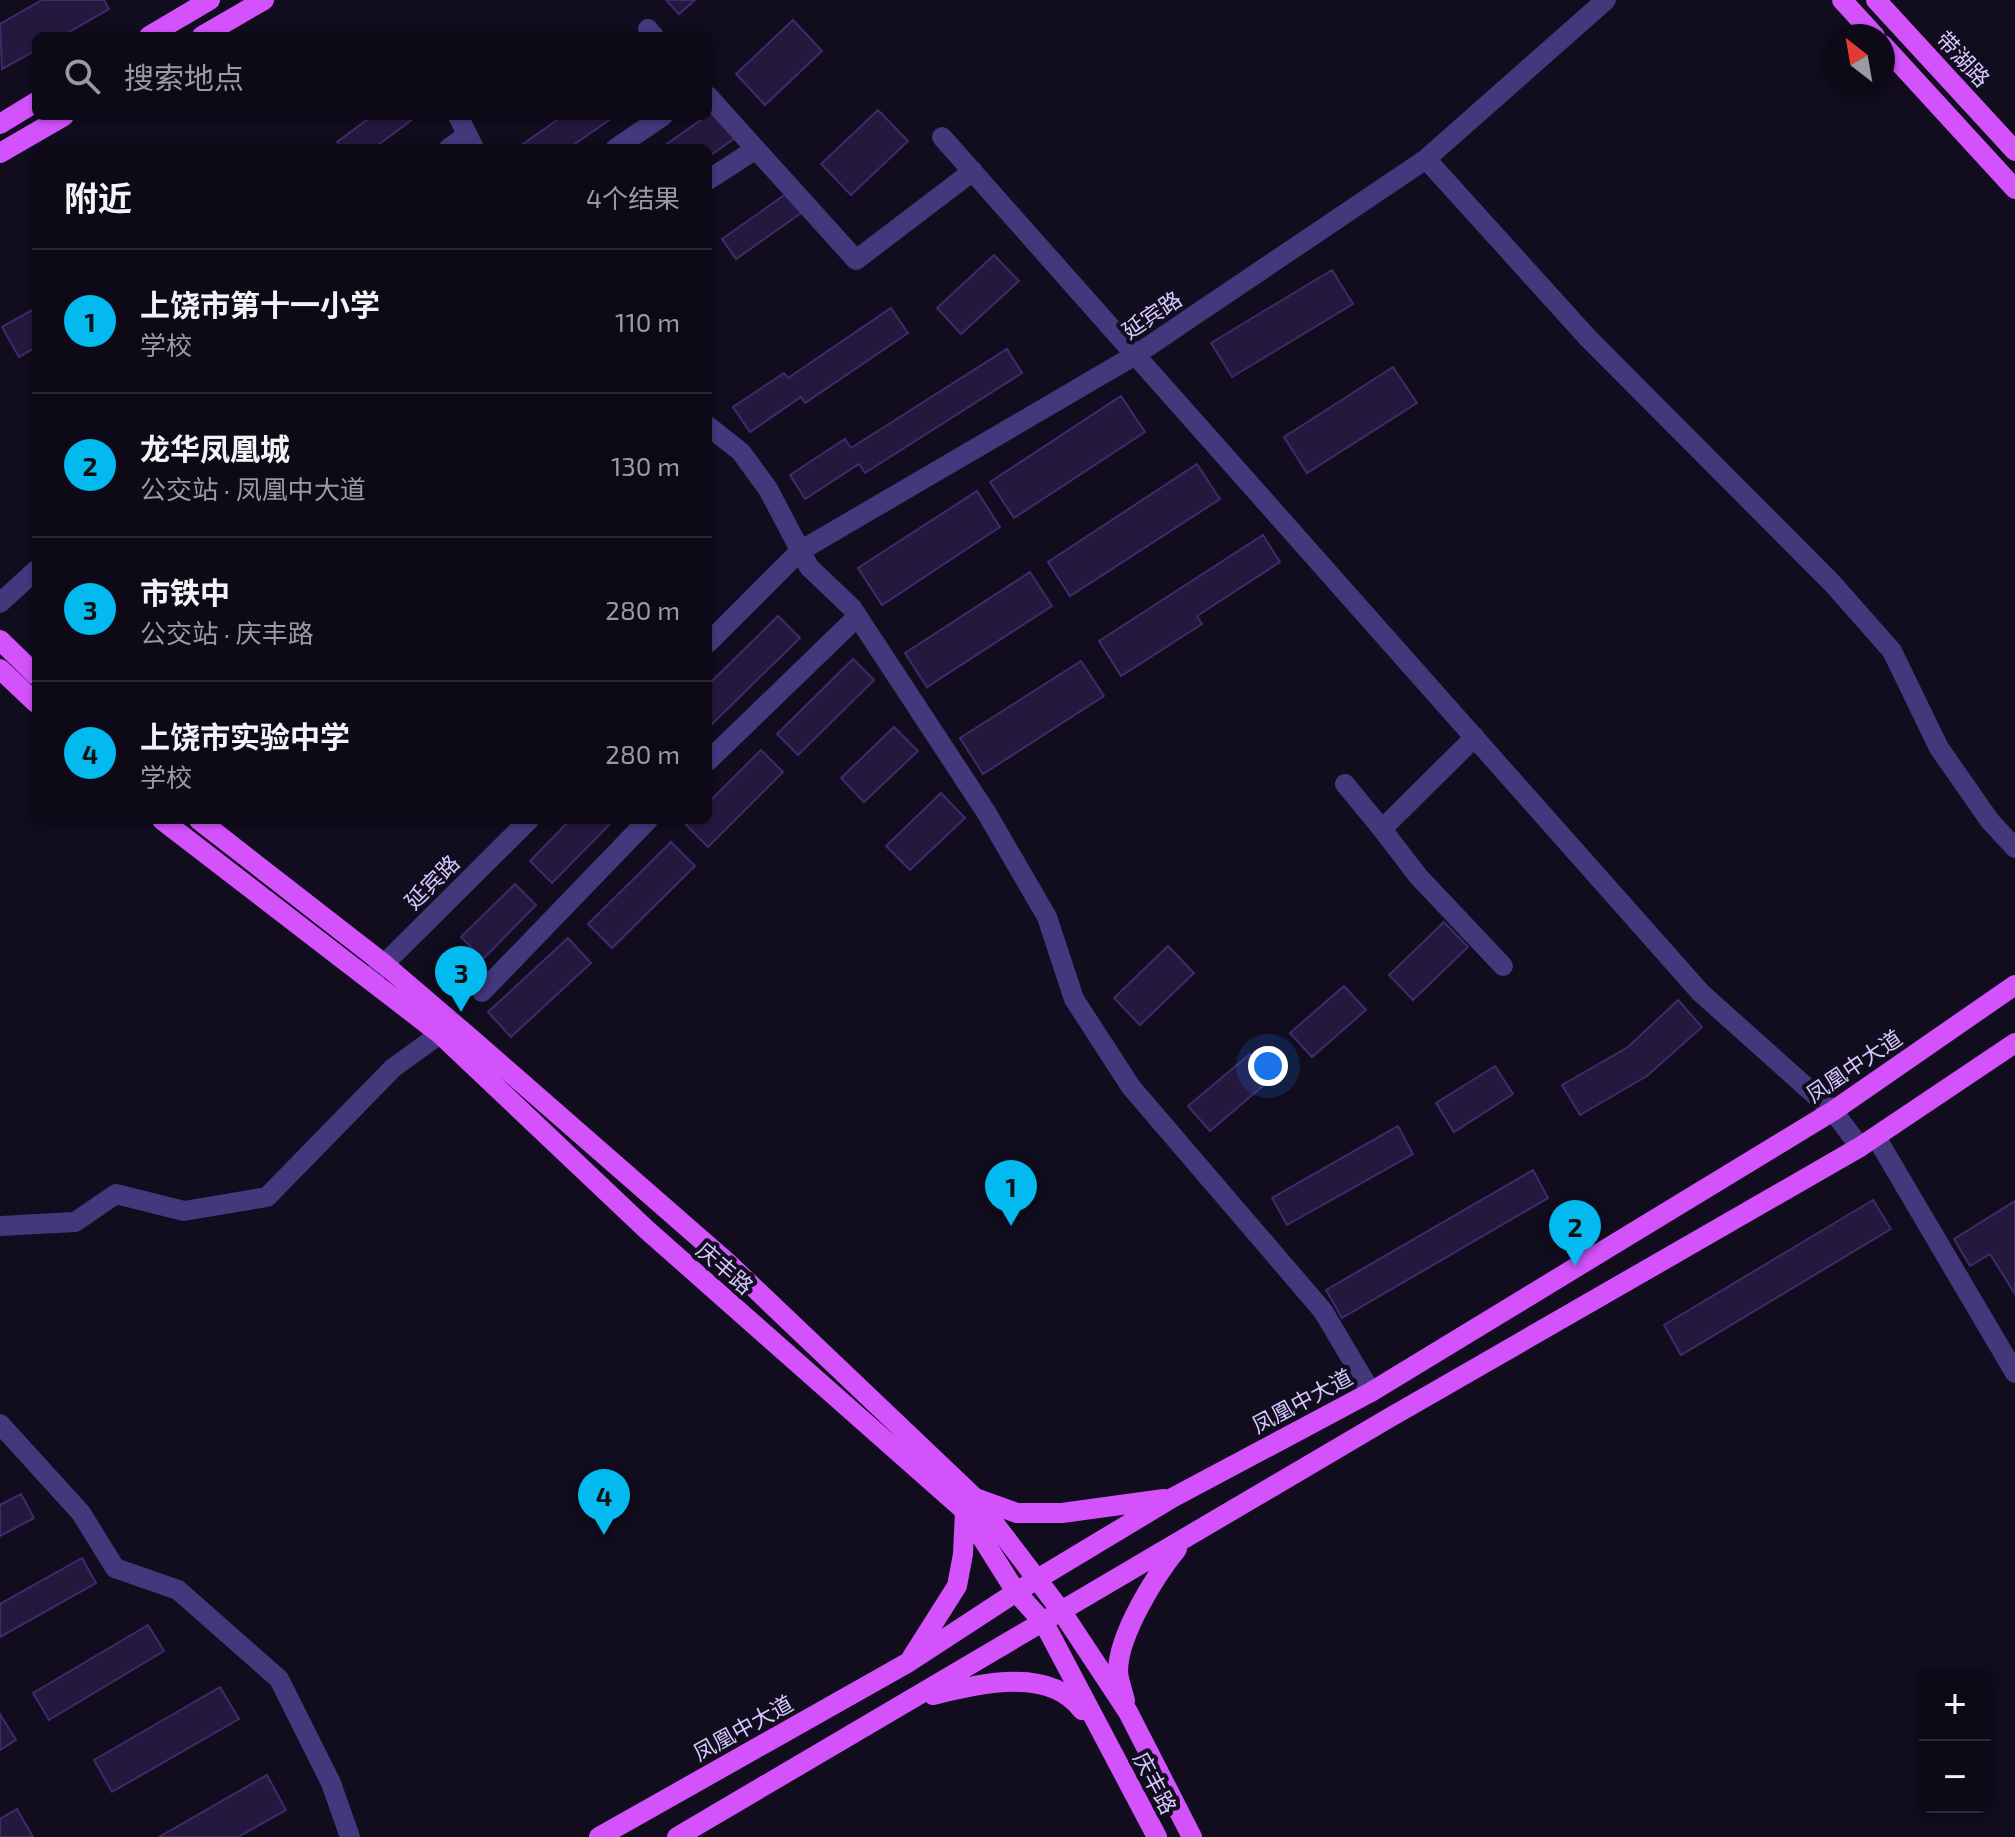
<!DOCTYPE html>
<html lang="zh">
<head>
<meta charset="utf-8">
<style>
	:root { --surface:#0d0916; --page:#1b1723; --text:#f1f3f6; --muted:#9a9aa1; --line:#2d2a35; --accent:#03baf0 }
	body { margin:0; font-family:"Exo 2","Noto Sans SC",sans-serif; background:var(--page); color:var(--text) }
	.controls { position:absolute; right:24px; bottom:24px; display:grid; overflow:hidden; border-radius:12px; box-shadow:0 2px 6px #0004 }
	.controls button { width:72px; height:72px; display:grid; place-items:center; padding:0; border:0; border-bottom:2px solid var(--line); background:var(--surface); color:var(--text); font:40px sans-serif }
	.compass { position:absolute; left:1823px; top:24px; width:72px; height:72px; border-radius:50%; background:var(--surface); box-shadow:0 2px 6px #0004; rotate:329deg }
	.you { position:absolute; left:1268px; top:1066px; width:28px; height:28px; margin:-20px; border:6px solid #fff; border-radius:50%; background:#1a73e8; box-shadow:0 0 0 12px #1a73e833 }
	.badge { display:grid; place-items:center; width:52px; height:52px; border-radius:50%; background:var(--accent); color:#111; font-size:26px; font-weight:700 }
	.pin { position:absolute; translate:-50% -66px; filter:drop-shadow(0 2px 4px #0008) }
	.pin::after { content:''; position:absolute; top:42px; width:28px; height:24px; background:inherit; clip-path:polygon(0 0,100% 0,50% 100%) }
	.list { margin:0; padding:0; list-style:none }
	h2 { display:flex; justify-content:space-between; align-items:center; height:104px; margin:0; padding:0 32px; font-size:34px }
	h2 small { font-size:26px; font-weight:400; color:var(--muted) }
	.list li { display:grid; grid-template-columns:52px 1fr auto; gap:24px; align-items:center; box-sizing:border-box; height:144px; padding:0 32px; border-top:2px solid var(--line) }
	.list b { display:block; font-size:30px; white-space:nowrap }
	.list p { margin:0; font-size:26px; white-space:nowrap; color:var(--muted) }
	.list em { font-size:26px; font-style:normal; color:var(--muted) }
	.icon { flex:none; width:44px; height:44px; fill:none; stroke:currentColor; stroke-width:2; stroke-linecap:round; stroke-linejoin:round }
	.map { position:relative; flex:none; width:2015px; height:1837px; overflow:hidden }
	.search { position:absolute; background:var(--surface); box-shadow:0 2px 6px #0004; left:32px; top:32px; width:680px; height:88px; display:flex; align-items:center; gap:20px; box-sizing:border-box; padding:0 28px; border-radius:12px; color:var(--muted); font-size:30px }
	.panel { position:absolute; background:var(--surface); box-shadow:0 2px 6px #0004; left:32px; top:144px; width:680px; height:680px; border-radius:12px }
	.map>svg:first-child { display:block }
</style>
</head>
<body>
<div class="map">
<svg width="2015" height="1837" viewBox="0 0 2015 1837">
	<rect width="100%" height="100%" fill="#110c1e"/>
	<path fill="#25183e" stroke="#3f2b6a" stroke-width="2" d="M42,0H104L109,9L62,36H36V50L2,69L0,24Z
		M666,0H695L679,14Z
		M793,20L822,51L765,105L736,74Z
		M715,110L735,138L708,157V148H661Z
		M878,110L908,141L851,195L821,164Z
		M372,116H417L374,148H341L337,142Z
		M563,116H615L569,148H517Z
		M790,191L804,211L736,259L722,239Z
		M994,255L1019,281L961,334L937,308Z
		M1332,270L1353,304L1232,377L1211,343Z
		M36,308V347L19,357L2,327Z
		M891,308L908,333L805,403L801,397L750,432L733,407L784,373L788,378Z
		M1007,349L1022,373L865,473L859,464L805,499L790,475L845,439L851,448Z
		M1393,367L1417,403L1307,473L1284,437Z
		M1121,396L1145,432L1014,518L990,482Z
		M1197,464L1220,499L1070,596L1048,562Z
		M977,491L1000,527L882,605L858,568Z
		M1263,535L1280,562L1197,616L1202,624L1121,676L1099,641Z
		M1030,572L1052,606L927,687L905,653Z
		M778,616L800,638L708,728V685Z
		M853,659L874,680L798,755L777,734Z
		M1081,661L1104,696L983,774L960,738Z
		M894,727L918,751L864,802L841,778Z
		M761,750L783,772L708,847L686,825L690,820H708V803Z
		M941,793L965,818L910,870L886,846Z
		M570,820H614L552,883L530,861Z
		M671,842L695,866L612,948L588,924Z
		M515,884L536,905L483,959L461,937Z
		M1444,922L1468,947L1413,1000L1389,975Z
		M568,938L591,963L511,1037L488,1012Z
		M1168,946L1194,973L1140,1025L1114,998Z
		M1344,986L1366,1010L1312,1057L1290,1033Z
		M1678,1000L1702,1027L1647,1076L1580,1115L1562,1085L1628,1047Z
		M1250,1054L1271,1079L1210,1131L1188,1106Z
		M1495,1066L1513,1094L1454,1132L1436,1103Z
		M1398,1126L1413,1154L1287,1225L1272,1198Z
		M1533,1170L1548,1198L1342,1318L1326,1290Z
		M1873,1200L1891,1229L1681,1355L1664,1325Z
		M2015,1201V1294L1990,1254L1970,1266L1954,1239Z
		M21,1494L34,1518L0,1536V1505Z
		M82,1558L96,1583L0,1637V1604Z
		M148,1625L164,1651L49,1720L33,1693Z
		M220,1687L239,1719L112,1792L94,1760Z
		M0,1714L16,1740L0,1750Z
		M267,1775L286,1810L238,1837H159Z
		M17,1809L33,1837H0V1819Z"/>
	<g fill="none" stroke-linecap="round" stroke-linejoin="round">
		<path stroke="#43387c" stroke-width="20" d="M648,29L654,36
			M708,96L856,260L973,171
			M458,116L474,148
			M942,137L1701,993L1833,1111L1860,1147
			M449,148L467,135
			M616,148L663,116
			M1426,159L1588,338L1832,583L1892,651L1939,748L1990,821L2015,848
			M708,180L756,149
			M708,426L741,452L768,489L809,567L852,608L986,812L1047,917L1074,999L1131,1087L1323,1311L1371,1392
			M0,603L36,570
			M708,643L800,551L1137,354L1426,159L1606,0
			M1475,737L1382,829L1418,876L1503,966
			M708,761L857,617
			M1345,784L1382,829
			M373,975L529,820
			M482,992L648,820
			M1876,1137L2015,1373
			M0,1226L75,1222L116,1194L184,1211L267,1197L393,1068L440,1034
			M0,1424L81,1513L115,1568L178,1590L279,1679L331,1783L350,1837"/>
		<path stroke="#d352fc" stroke-width="20" d="M1842,0L1875,36
			M1876,0L2015,151
			M149,36L210,0
			M202,36L264,0
			M1883,45L2015,189
			M0,124L36,102
			M0,153L64,116
			M0,640L36,675
			M0,669L36,703
			M162,820L440,1034L647,1230L965,1511L1016,1592L1044,1623L1157,1837
			M199,820L384,964L474,1041L728,1263L975,1498L1062,1612L1128,1712L1192,1837
			M975,1498L1017,1513H1062L1164,1499
			M912,1657L957,1586L963,1554L965,1511
			M933,1695C979,1684 1049,1666 1082,1710
			M1125,1701C1123,1691 1118,1680 1118,1670C1119,1634 1155,1576 1177,1549
			M599,1837L909,1662L1016,1592L1172,1498L1371,1392L1833,1111L2015,985
			M677,1837L1389,1418L1860,1147L2015,1043"/>
	</g>
	<g text-anchor="middle" stroke-width="8" stroke-linejoin="round" paint-order="stroke">
		<g font-size="22" fill="#d6c9fe" stroke="#110c1e">
			<text transform="translate(1963 59) rotate(47)" y="8">带湖路</text>
			<text transform="translate(1152 315) rotate(-34)" y="8">延宾路</text>
			<text transform="translate(432 882) rotate(-45)" y="8">延宾路</text>
			<text transform="translate(1854 1066) rotate(-34)" y="8">凤凰中大道</text>
			<text transform="translate(725 1268) rotate(41)" y="8">庆丰路</text>
			<text transform="translate(1302 1401) rotate(-28)" y="8">凤凰中大道</text>
			<text transform="translate(743 1728) rotate(-29)" y="8">凤凰中大道</text>
			<text transform="translate(1155 1783) rotate(62)" y="8">庆丰路</text>
		</g>
	</g>
</svg>
<div class="controls">
<button>+</button>
<button>−</button>
</div>
<svg class="compass" viewBox="-18 -18 36 36"><path d="M0-13l5 13h-10z" fill="#e53935"/><path d="M0 13l5-13h-10z" fill="#9a9aa1"/></svg>
<div class="you"></div>
<div class="pin badge" style="left:1011px;top:1226px">1</div>
<div class="pin badge" style="left:1575px;top:1266px">2</div>
<div class="pin badge" style="left:461px;top:1012px">3</div>
<div class="pin badge" style="left:604px;top:1535px">4</div>
<div class="search"><svg class="icon" aria-label="search" viewBox="0 0 24 24"><circle cx="10" cy="10" r="6"/><path d="M15 15l6 6"/></svg>搜索地点</div>
<section class="panel">
<h2>附近<small>4个结果</small></h2>
<ul class="list">
<li><span class="badge">1</span><div><b>上饶市第十一小学</b><p>学校</p></div><em>110 m</em></li>
<li><span class="badge">2</span><div><b>龙华凤凰城</b><p>公交站 · 凤凰中大道</p></div><em>130 m</em></li>
<li><span class="badge">3</span><div><b>市铁中</b><p>公交站 · 庆丰路</p></div><em>280 m</em></li>
<li><span class="badge">4</span><div><b>上饶市实验中学</b><p>学校</p></div><em>280 m</em></li>
</ul>
</section>
</div>
</body>
</html>
